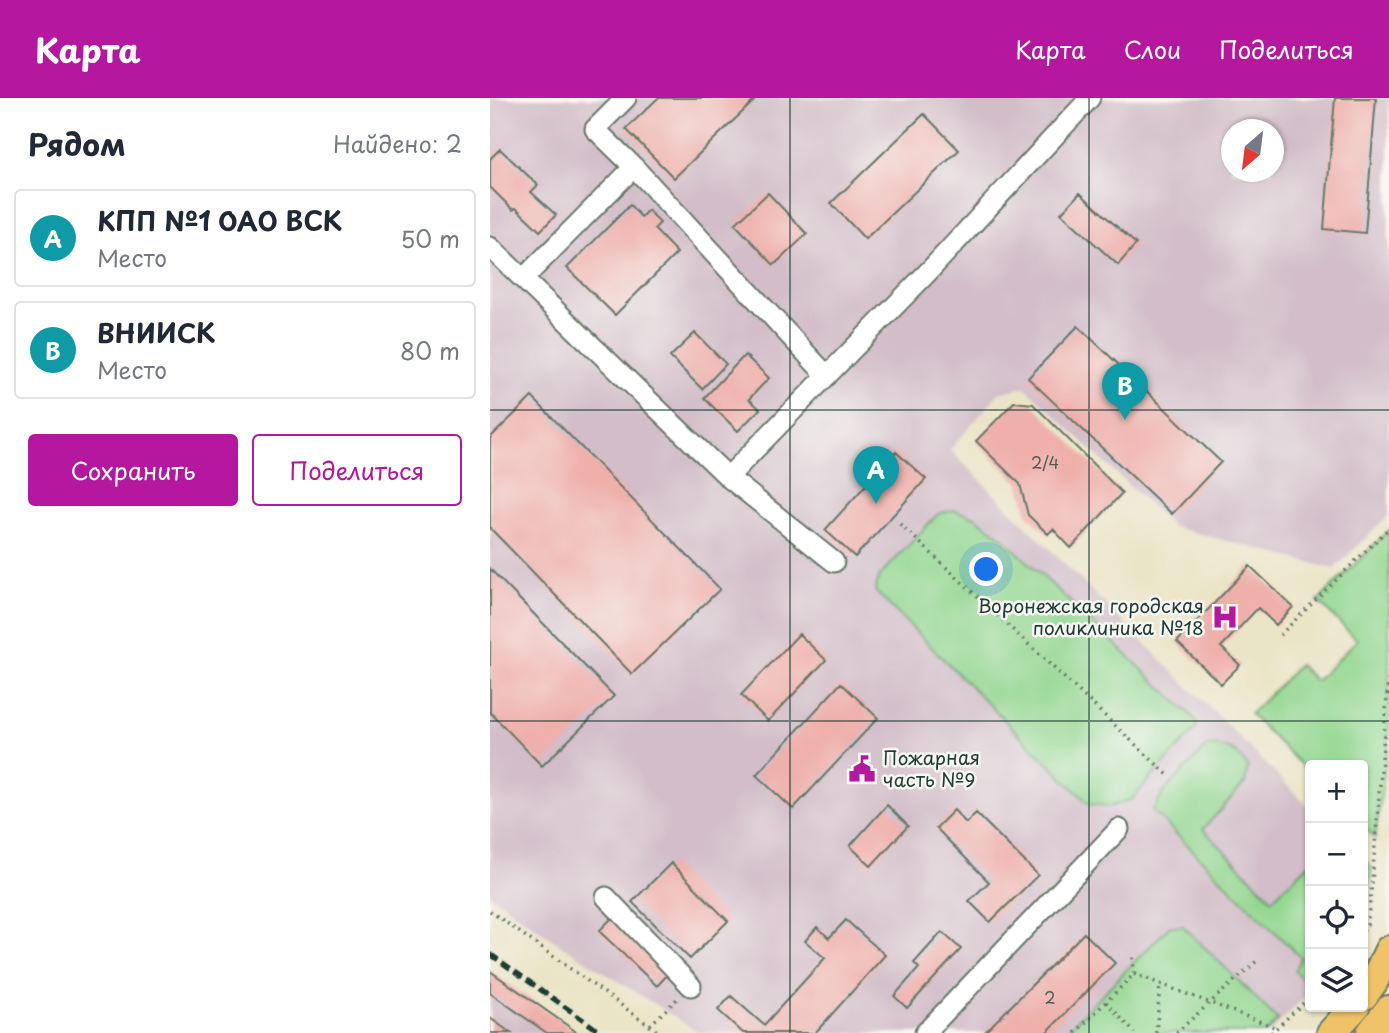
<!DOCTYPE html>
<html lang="ru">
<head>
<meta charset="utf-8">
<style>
	:root { --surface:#fff; --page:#f2f2f3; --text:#1f2937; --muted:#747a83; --line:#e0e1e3; --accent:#b5179e }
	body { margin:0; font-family:"Playpen Sans",sans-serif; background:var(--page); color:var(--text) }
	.controls { position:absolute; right:21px; bottom:21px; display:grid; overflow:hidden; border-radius:7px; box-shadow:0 2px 5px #0004 }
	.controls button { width:63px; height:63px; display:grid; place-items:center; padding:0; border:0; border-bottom:2px solid var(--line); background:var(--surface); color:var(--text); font:35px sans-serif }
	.compass { position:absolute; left:731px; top:21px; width:63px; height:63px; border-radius:50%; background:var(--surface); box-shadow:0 2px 5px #0004; rotate:208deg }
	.you { position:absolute; left:497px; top:472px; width:24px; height:24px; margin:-18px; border:5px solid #fff; border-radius:50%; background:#1a73e8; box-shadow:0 0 0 10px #1a73e833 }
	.badge { display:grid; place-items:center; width:46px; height:46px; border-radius:50%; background:var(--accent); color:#fff; font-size:23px; font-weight:700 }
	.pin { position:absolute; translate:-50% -58px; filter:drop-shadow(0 2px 4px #0008) }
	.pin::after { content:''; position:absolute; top:37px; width:24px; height:21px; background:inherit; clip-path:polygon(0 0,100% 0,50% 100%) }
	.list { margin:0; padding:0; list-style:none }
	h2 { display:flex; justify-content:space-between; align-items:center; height:91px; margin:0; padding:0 28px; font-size:30px }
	h2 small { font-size:23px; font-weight:400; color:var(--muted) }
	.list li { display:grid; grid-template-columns:46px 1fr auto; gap:21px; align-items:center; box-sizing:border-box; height:98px; margin:0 14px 14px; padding:0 14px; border:2px solid var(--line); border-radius:7px }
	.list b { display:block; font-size:26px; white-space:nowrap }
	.list p { margin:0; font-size:23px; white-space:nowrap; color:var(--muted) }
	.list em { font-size:23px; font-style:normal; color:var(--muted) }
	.actions { display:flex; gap:14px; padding:21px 28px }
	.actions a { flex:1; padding:16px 0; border:2px solid var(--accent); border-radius:7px; text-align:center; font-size:24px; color:var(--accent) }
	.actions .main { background:var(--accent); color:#fff }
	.icon { flex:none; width:38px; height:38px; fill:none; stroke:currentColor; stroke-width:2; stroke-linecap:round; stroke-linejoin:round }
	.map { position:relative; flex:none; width:899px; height:935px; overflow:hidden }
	header { display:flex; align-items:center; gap:42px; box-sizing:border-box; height:98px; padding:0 35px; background:var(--accent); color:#fff }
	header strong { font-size:33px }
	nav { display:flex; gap:38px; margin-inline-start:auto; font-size:24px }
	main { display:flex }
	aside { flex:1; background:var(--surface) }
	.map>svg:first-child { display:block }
</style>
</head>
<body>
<header>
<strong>Карта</strong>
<nav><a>Карта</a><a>Слои</a><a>Поделиться</a></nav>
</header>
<main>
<aside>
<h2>Рядом<small>Найдено: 2</small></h2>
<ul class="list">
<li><span class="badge" style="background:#0f9aa8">A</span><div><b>КПП №1 ОАО ВСК</b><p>Место</p></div><em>50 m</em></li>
<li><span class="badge" style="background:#0f9aa8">B</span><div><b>ВНИИСК</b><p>Место</p></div><em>80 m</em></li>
</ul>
<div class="actions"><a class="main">Сохранить</a><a>Поделиться</a></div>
</aside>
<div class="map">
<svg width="899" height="935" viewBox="0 0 899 935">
	<rect width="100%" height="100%" fill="#f6f6f2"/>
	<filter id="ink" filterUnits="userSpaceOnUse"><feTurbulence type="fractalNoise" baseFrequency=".0143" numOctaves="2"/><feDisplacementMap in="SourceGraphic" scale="14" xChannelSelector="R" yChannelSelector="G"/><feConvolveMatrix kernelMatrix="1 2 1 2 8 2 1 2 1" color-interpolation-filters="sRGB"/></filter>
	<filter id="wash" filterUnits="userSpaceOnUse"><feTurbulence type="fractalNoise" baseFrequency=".00686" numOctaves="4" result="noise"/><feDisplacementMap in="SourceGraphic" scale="28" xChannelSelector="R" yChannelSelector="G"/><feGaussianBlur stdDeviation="1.57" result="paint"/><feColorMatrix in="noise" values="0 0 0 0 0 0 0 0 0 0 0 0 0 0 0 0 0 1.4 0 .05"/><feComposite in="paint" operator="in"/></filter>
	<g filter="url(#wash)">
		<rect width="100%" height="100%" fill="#ebe5c8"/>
		<path fill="#d2bdc8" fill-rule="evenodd" d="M0,0H899V417L844,471L683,429L535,289L509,295L460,352L820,710V894L779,935H210L63,842L0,796ZM741,32H783V74H741Z
			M0,873L88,935H0Z"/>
		<path fill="#93d790" stroke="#598a62" stroke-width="2" d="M464,412L485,419L507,435L704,620L707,626L705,632L642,701L622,708L599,706L385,493L389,479L448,416Z
			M899,432V643L885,740L873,728V667H820V676L760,616L809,567L826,583L867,542L828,503Z
			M717,648C740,649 745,650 758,669L755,685L713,731L782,801L820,765V887L804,873L811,860L663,713L673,695Z
			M873,760L882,770L873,828Z
			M680,828H693L788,922L776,935H574Z"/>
		<g id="blocks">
			<path fill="#efb0ac" d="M168,0H267L184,80L136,31Z
				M845,0H886L875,135L834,131Z
				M434,16L469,52L375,141L341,105Z
				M10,51L48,87L41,94L66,117L50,133L26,110L23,112L0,89V61Z
				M278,95L317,136L284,167L245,126Z
				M590,95L646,146L628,167L571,115Z
				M140,107L151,119L158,112L170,125L164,131L187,155L125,217L77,170Z
				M588,228L731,364L682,416L538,280Z
				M205,235L236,266L212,291L180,259Z
				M255,257L279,280L259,301L270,311L248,333L214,300Z
				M42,299L230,491L142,576L0,430V340Z
				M524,304L543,306L632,395L581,450L563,431L558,436L538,417L530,386L486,343Z
				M406,354L436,381L365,459L335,432Z
				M760,468L803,509L786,527L768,510L731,549L750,567L731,586L687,544Z
				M0,471L124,598L52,668L0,614Z
				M309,536L336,562L278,623L251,597Z
				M351,585L388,620L303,711L266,677Z
				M397,707L418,728L381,768L360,748Z
				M464,712L476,725L486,715L548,777L500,824L479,803L499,784L446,730Z
				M181,765L238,823L200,861L142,804Z
				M122,820L180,874L167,888L109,833Z
				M356,822L395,857L325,935H253L228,912L241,898L274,927L335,860L315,843L327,829L339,840Z
				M452,834L471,851L417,910L404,898L429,870L424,865Z
				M594,835L625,865L556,935H494Z
				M0,873L88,935H57L0,895Z
				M0,920L21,935H0Z"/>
		</g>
	</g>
	<g filter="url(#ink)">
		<use href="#blocks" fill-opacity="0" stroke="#667868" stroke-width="2"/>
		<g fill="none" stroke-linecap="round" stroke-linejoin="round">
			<g stroke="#667868" stroke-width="23">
				<path id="minor" d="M144,69L337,278
					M0,149L238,379L344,464
					M33,181L144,69L105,31L136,0
					M238,379L439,173L600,0
					M116,799L201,888
					M435,935L629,731"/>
			</g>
			<g stroke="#667868" stroke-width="32">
				<path id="highway" d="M873,898L884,883L899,852
					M841,935L865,909
					M881,935L899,912"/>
			</g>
			<path stroke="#667868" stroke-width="3.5" stroke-dasharray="2 5" stroke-linecap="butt" d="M410,426L678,677
				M790,537L899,430
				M0,813L170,935
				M873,833L877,827L881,796L899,575
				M644,876L787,930
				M616,904L645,935
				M160,927L188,900
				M585,935L644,876L643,859
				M666,935L670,886
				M686,935L769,861
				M781,935L820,899"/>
			<use href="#minor" stroke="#fff" stroke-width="19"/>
			<use href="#highway" stroke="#f0c369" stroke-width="28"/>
			<path stroke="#1f3d34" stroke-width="5" stroke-dasharray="10 5" stroke-linecap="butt" d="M0,856L112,935"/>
		</g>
	</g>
	<path fill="none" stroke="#1f3d34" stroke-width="2" stroke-opacity="0.55" d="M300,0V935M599,0V935M0,312H899M0,623H899"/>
	<defs>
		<g id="hospital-bare" transform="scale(2.1)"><path d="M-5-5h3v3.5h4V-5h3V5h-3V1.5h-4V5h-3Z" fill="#b5179e" stroke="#f6f6f2" stroke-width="2.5" paint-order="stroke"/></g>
		<g id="civic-bare" transform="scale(2.1)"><path d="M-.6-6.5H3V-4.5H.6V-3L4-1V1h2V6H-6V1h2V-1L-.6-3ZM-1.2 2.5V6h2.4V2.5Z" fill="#b5179e" stroke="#f6f6f2" stroke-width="2.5" paint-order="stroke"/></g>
	</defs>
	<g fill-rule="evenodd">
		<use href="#hospital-bare" x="735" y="519"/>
		<use href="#civic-bare" x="372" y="671"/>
	</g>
	<g text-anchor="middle" stroke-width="5" stroke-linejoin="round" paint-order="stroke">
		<g font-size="16" fill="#535a52">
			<text x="555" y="371">2/4</text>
			<text x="560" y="906">2</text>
		</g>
		<g font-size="19" fill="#1f3d34" stroke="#f6f6f2" text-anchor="end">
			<text x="714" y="515">Воронежская городская<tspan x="714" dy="22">поликлиника №18</tspan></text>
			<text x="393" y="667" text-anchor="start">Пожарная<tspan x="393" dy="22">часть №9</tspan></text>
		</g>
	</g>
</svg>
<div class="controls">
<button>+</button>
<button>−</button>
<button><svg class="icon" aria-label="locate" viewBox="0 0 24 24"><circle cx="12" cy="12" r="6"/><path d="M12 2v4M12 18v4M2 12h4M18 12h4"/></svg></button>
<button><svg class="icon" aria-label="layers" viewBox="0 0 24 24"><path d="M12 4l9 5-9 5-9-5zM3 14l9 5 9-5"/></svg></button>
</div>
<svg class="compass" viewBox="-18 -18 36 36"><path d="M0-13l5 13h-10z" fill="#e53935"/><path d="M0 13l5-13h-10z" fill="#747a83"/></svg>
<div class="you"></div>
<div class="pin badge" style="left:386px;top:406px;background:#0f9aa8">A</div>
<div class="pin badge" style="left:635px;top:322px;background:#0f9aa8">B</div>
</div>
</main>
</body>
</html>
